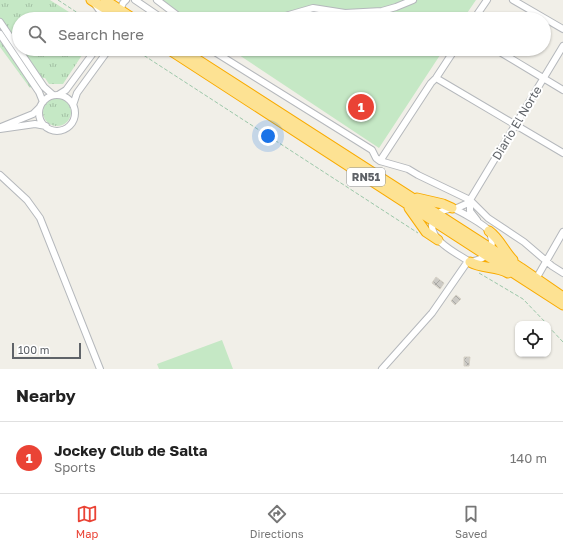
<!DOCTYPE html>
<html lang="en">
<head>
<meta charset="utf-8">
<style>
	:root { --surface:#fff; --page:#f6f6f6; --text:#222; --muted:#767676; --line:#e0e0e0; --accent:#ea4335 }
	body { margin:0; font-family:"Golos Text",sans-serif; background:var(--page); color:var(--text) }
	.controls { position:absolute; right:12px; bottom:12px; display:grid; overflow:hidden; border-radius:8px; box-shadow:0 1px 3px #0004 }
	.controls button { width:36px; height:36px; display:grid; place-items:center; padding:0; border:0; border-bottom:1px solid var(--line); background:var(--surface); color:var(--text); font:20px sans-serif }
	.scale { position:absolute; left:12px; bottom:10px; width:69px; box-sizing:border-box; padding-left:4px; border:2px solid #5f6368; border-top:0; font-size:11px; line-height:14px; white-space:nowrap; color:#5f6368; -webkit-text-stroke:3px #fff; paint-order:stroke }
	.you { position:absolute; left:268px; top:136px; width:14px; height:14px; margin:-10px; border:3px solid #fff; border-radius:50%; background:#1a73e8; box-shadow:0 0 0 6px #1a73e833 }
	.badge { display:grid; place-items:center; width:26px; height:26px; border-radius:50%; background:var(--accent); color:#fff; font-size:13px; font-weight:700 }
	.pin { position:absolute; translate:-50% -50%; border:2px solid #fff; box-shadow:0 1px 4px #0006 }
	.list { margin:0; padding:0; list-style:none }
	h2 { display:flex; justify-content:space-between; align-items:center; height:52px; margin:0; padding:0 16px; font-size:17px }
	h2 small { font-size:13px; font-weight:400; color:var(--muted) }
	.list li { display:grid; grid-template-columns:26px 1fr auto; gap:12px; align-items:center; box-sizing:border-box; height:72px; padding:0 16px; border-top:1px solid var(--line) }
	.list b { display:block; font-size:15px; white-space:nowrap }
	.list p { margin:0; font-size:13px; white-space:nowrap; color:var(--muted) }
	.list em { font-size:13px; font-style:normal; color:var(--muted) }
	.icon { flex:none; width:22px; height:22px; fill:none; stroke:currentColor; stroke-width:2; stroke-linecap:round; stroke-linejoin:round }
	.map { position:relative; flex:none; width:563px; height:369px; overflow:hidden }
	.search { position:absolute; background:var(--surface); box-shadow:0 1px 3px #0004; left:12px; right:12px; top:12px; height:44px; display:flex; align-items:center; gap:10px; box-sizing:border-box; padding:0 14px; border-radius:22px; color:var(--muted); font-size:15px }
	.sheet { height:124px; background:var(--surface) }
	nav { display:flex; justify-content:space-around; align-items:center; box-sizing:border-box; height:56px; border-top:1px solid var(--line); background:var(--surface); font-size:11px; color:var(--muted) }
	nav a { display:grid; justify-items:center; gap:2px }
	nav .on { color:var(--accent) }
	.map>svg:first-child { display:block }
</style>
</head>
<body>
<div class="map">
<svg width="563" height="369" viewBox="0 0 563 369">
	<defs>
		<pattern id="grass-tufts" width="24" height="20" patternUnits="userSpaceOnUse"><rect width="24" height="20" fill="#c5e8c5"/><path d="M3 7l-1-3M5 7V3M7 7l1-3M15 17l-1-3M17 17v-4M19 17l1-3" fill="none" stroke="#a3c0a4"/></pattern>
		<pattern id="building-cross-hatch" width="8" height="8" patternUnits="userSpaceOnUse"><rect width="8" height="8" fill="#cccac5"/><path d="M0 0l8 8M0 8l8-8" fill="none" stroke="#a9a8a4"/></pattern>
	</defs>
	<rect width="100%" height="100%" fill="#f1efe8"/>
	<path fill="url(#grass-tufts)" d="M0,0H50L80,19H19V46L0,18Z
		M0,39L32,86L30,88L0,47Z
		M21,49H86L63,84H49L45,78H41Z
		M43 112a14 14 0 1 1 28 0a14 14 0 1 1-28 0Z"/>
	<path fill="#c5e8c5" d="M160,0H476L463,19H187Z
		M230,49H444L379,148Z
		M222,340L233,369H159L157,364Z"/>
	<path fill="url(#building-cross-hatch)" stroke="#d6d1c6" d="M436,277L444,283L440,289L432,283Z
		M456,295L461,299L455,305L451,301Z
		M464,357H470L469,366H464Z"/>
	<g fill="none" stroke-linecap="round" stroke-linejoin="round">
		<g stroke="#b5b8bc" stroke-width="8">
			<path id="minor" d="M135,0L163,19
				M157,0L182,19
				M513,0L563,29
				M94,3L100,11L102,19
				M120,10L123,3L126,0
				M275,19L313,8L345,13L382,11L396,7L413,0
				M474,19L487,0
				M0,22L44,87L53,95
				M0,34L39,92L43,102
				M210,49L372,150L376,158L380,161L408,169L418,175L470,200L488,218L524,242L552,266L563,273
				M495,49L563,90
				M436,78L563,153
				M58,95L66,90L96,49
				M39 113a18 18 0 1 1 36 0a18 18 0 1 1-36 0Z
				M73,105L77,93L109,49
				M1,127L33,114L40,107
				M0,129L35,124L46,126
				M380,161L431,83L436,78L455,49
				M0,175L27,200L40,218L100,369
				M470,200V211L477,220
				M452,208C460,211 485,225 489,231C491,233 491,238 492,240C492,254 482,260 470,262C458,254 426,239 433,221C436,212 444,210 452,208Z
				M455,209L466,204L470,200L563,46
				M536,279L563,232
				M382,369L432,313L468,261"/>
		</g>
		<g stroke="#f9ab00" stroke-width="11">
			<path id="highway" d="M91,0L122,19
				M105,0L134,19
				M168,49L563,305
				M181,49L521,268L563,297
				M417,198L443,204L452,208
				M409,208L426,232L438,240
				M489,231C500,239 504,251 513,260
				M470,262C482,269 497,266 508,273"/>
		</g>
		<path stroke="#9cc7a9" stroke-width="1" stroke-dasharray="4 2" stroke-linecap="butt" d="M58,0L87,19
			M134,49L418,233
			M479,273L523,299L547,324
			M548,326L563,342"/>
		<use href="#minor" stroke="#fff" stroke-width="6"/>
		<use href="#highway" stroke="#fde293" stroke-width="9"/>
	</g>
	<g text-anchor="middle" stroke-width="4" stroke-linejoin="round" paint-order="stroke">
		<rect fill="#fff" stroke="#8f9295" stroke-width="1" x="347" y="168" width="38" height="18" rx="3"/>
		<g font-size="11" font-weight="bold" fill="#5f6368">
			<text x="366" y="181">RN51</text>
		</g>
		<g font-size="12" fill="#5f6368" stroke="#fff">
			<text transform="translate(517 123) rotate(-59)" y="4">Diario El Norte</text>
		</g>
	</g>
</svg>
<div class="controls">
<button><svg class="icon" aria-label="locate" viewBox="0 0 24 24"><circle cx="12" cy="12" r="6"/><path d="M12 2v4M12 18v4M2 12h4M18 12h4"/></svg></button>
</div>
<div class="scale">100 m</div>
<div class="you"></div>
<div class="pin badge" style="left:361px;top:107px">1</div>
<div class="search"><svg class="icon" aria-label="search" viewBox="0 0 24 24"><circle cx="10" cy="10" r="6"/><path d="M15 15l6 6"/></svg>Search here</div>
</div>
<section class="sheet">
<h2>Nearby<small></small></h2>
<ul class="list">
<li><span class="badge">1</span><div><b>Jockey Club de Salta</b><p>Sports</p></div><em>140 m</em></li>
</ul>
</section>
<nav>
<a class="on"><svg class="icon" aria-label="map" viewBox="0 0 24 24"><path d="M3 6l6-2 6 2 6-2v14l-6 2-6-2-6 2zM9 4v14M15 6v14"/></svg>Map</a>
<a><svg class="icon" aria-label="directions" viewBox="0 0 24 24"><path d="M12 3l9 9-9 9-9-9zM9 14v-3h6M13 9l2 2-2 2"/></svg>Directions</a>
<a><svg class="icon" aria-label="saved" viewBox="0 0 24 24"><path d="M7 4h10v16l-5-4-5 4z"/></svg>Saved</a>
</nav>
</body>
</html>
